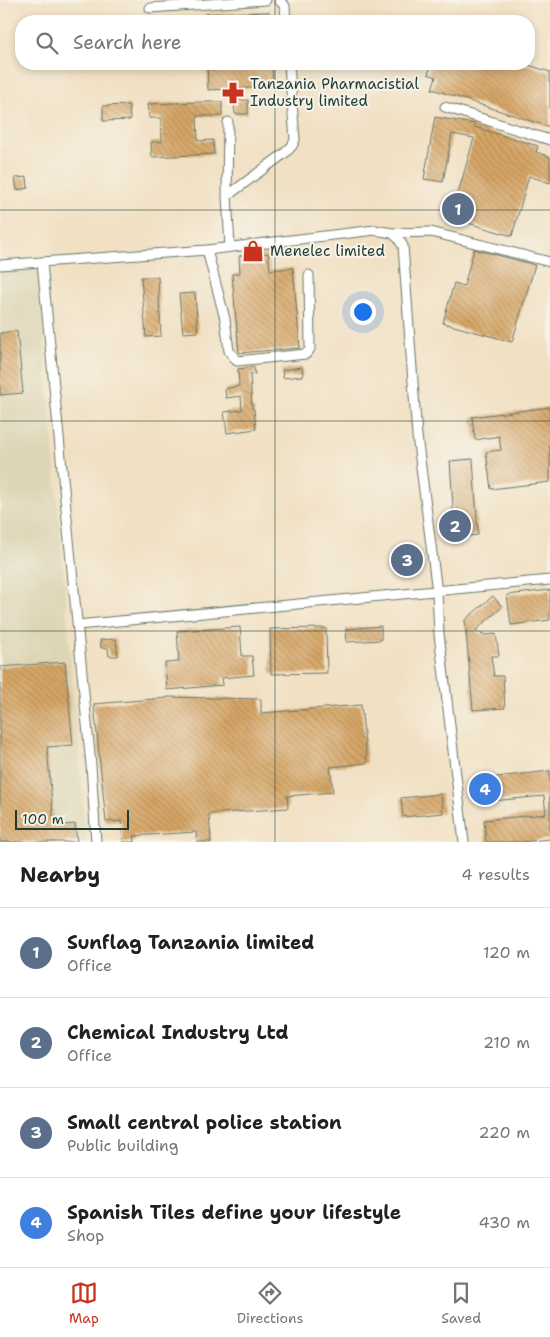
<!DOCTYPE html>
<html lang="en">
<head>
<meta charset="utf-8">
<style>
	:root { --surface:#fff; --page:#f2f2f2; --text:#202124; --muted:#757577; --line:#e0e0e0; --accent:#c8321e }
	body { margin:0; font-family:"Shantell Sans",sans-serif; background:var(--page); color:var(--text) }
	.scale { position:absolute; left:15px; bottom:12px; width:114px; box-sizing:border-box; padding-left:5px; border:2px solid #1f3d34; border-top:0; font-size:14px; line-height:18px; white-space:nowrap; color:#1f3d34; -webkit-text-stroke:4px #f7f3e8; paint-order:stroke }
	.you { position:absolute; left:362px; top:311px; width:18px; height:18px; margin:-12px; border:4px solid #fff; border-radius:50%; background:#1a73e8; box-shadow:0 0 0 8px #1a73e833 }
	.badge { display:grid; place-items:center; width:32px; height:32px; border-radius:50%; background:var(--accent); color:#fff; font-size:16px; font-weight:700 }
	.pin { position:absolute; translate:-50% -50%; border:2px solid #fff; box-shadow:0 1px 5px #0006 }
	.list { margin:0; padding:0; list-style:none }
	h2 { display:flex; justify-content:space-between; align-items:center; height:65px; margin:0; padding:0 20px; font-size:21px }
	h2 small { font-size:16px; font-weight:400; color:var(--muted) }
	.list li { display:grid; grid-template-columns:32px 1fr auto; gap:15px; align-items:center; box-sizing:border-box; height:90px; padding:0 20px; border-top:1px solid var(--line) }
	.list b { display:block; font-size:19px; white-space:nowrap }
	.list p { margin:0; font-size:16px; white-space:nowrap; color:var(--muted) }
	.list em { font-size:16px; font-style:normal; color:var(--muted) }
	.icon { flex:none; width:28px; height:28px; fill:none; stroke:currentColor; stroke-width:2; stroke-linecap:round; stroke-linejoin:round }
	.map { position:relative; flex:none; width:550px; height:842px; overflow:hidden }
	.search { position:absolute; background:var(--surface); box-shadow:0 2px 8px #0003; left:15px; right:15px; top:15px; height:55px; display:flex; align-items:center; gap:12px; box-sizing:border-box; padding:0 18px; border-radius:20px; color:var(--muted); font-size:19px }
	.sheet { height:425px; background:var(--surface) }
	nav { display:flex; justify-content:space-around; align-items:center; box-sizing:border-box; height:70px; border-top:1px solid var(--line); background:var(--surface); font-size:14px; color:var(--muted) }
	nav a { display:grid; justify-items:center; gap:2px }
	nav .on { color:var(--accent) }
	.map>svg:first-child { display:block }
</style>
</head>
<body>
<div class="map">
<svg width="550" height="842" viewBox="0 0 550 842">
	<defs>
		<pattern id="building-back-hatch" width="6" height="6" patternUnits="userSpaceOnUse" patternTransform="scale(1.25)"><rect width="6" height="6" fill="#d7a666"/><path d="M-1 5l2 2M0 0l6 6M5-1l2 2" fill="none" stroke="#ae8855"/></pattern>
	</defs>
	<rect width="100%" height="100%" fill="#f7f3e8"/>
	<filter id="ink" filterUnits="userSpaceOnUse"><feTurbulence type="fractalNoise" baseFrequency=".02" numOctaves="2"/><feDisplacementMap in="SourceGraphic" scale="10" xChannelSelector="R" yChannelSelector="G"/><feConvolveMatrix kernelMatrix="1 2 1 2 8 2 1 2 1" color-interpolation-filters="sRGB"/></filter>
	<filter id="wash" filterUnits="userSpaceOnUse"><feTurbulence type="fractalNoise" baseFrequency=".0096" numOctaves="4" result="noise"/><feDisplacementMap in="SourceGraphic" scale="20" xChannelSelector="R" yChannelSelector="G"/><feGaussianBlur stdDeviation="1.12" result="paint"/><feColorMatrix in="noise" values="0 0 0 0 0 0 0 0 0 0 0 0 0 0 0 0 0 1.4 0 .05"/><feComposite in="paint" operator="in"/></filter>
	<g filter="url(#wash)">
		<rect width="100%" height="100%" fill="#f1e0c2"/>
		<path fill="#ddd5b5" d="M38,267L86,842H0V270Z"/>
		<g id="blocks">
			<path fill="url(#building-back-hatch)" d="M269,12L270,21H205V14Z
				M207,64H272L273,87L208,90Z
				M432,64H525L550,72V127L432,89L436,77L428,74Z
				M248,100V114H235L234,101Z
				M199,102H222V116H197L198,141L213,140L214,154L152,157L151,142H162L161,118H149L148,104Z
				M129,105L130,120L103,121V106Z
				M435,117L474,124V127L538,146L536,152L550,157V183L529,176L512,236L451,218L474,138L452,134L443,182L424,179Z
				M27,177L28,188L17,190L15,178Z
				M474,249L535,265L512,342L443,323L454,283L464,286Z
				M268,253L270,270L293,268L300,348L239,353L232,274L240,273L239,256Z
				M141,277H158L161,336L146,337Z
				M195,293L198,332L183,333L179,294Z
				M17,331L23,393L0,395V333Z
				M254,367L255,374H250L252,409H254L256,429L227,433L224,412L242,410L241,396L226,398L225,389L239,386L238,369Z
				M302,367L303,376L283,378L282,370Z
				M550,407V482L491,489L486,452L501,450L499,436L475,440L472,417Z
				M473,459L478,535L455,537L450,461Z
				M402,551H411V570H402Z
				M550,590V620L511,625L507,595Z
				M493,596L502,607L475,631L486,635L496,634L499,656H491L494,676H503L505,708L473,710L465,620Z
				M381,626V640L347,642L346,629Z
				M240,627L242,656H252L254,675L222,678L223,685L167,690L165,663L179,662L177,631Z
				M326,628L327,673L271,674L270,629Z
				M116,639L118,656H109L108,648H101L100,640Z
				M65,662L73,745L47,747L54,826L75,824L77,842H0V667Z
				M167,697L261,699V713L361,705L367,763L330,767L333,792L287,796L288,808L209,814L211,842H197L196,832L134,836L135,842H123L121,821L106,822L94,704L167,698Z
				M550,771V839L522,842H486L484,820L546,814L544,796L482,802L480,779Z
				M441,794L443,813L403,817L401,798Z"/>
		</g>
	</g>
	<g filter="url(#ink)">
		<use href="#blocks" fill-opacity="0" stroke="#687666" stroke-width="1"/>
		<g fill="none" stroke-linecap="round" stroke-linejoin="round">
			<g stroke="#687666" stroke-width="11">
				<path id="minor" d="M279,0L285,6L286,21
					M150,8L266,0
					M445,107L550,140
					M228,122L227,196L230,247
					M227,196L285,153L292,146L295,140L289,64
					M392,233L398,238L403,246L417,436L437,592L439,634L464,842
					M207,250L225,319L229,351L237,361L306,354L310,349L309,275
					M42,263L91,765L96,842
					M0,265L207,250L375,230L392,233L431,232L550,262
					M77,625L550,580"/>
			</g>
			<use href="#minor" stroke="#fff" stroke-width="9"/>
		</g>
	</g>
	<path fill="none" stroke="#1f3d34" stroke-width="1" stroke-opacity="0.55" d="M275,0V21M275,64V842M0,210H550M0,421H550M0,631H550"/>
	<defs>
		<g id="pharmacy-bare" transform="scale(1.725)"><path d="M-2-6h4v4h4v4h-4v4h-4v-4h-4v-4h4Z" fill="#c8321e" stroke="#f7f3e8" stroke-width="2.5" paint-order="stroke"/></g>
		<g id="shop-bare" transform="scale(1.725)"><path d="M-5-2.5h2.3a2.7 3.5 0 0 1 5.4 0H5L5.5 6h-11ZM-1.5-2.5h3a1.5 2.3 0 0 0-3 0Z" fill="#c8321e" stroke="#f7f3e8" stroke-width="2.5" paint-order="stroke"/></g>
	</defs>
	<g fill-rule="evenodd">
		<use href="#pharmacy-bare" x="233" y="93"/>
		<use href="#shop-bare" x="253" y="251"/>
	</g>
	<g text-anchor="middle" stroke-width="4" stroke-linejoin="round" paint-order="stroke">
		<g font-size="15" fill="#1f3d34" stroke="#f7f3e8" text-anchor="start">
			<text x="250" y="89">Tanzania Pharmacistial<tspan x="250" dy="17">Industry limited</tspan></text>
			<text x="270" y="256">Menelec limited</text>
		</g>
	</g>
</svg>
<div class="scale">100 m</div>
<div class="you"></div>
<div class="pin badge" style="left:458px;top:209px;background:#5c6f8a">1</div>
<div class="pin badge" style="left:455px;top:526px;background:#5c6f8a">2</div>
<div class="pin badge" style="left:407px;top:560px;background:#5c6f8a">3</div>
<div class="pin badge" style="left:485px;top:789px;background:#3f7fe0">4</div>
<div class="search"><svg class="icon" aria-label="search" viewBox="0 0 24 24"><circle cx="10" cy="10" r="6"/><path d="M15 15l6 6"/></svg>Search here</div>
</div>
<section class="sheet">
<h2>Nearby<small>4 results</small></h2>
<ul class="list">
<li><span class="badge" style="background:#5c6f8a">1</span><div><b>Sunflag Tanzania limited</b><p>Office</p></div><em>120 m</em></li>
<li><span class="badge" style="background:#5c6f8a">2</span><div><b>Chemical Industry Ltd</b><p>Office</p></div><em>210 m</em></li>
<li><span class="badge" style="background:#5c6f8a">3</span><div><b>Small central police station</b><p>Public building</p></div><em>220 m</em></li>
<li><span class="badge" style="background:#3f7fe0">4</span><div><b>Spanish Tiles define your lifestyle</b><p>Shop</p></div><em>430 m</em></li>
</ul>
</section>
<nav>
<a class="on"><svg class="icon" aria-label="map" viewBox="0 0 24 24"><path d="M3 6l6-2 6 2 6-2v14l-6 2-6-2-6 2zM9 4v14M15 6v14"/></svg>Map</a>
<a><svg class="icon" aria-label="directions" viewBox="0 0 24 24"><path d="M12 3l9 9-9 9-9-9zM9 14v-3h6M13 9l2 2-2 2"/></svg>Directions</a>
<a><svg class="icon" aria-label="saved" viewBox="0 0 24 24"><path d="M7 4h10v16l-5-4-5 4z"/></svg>Saved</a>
</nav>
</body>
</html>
